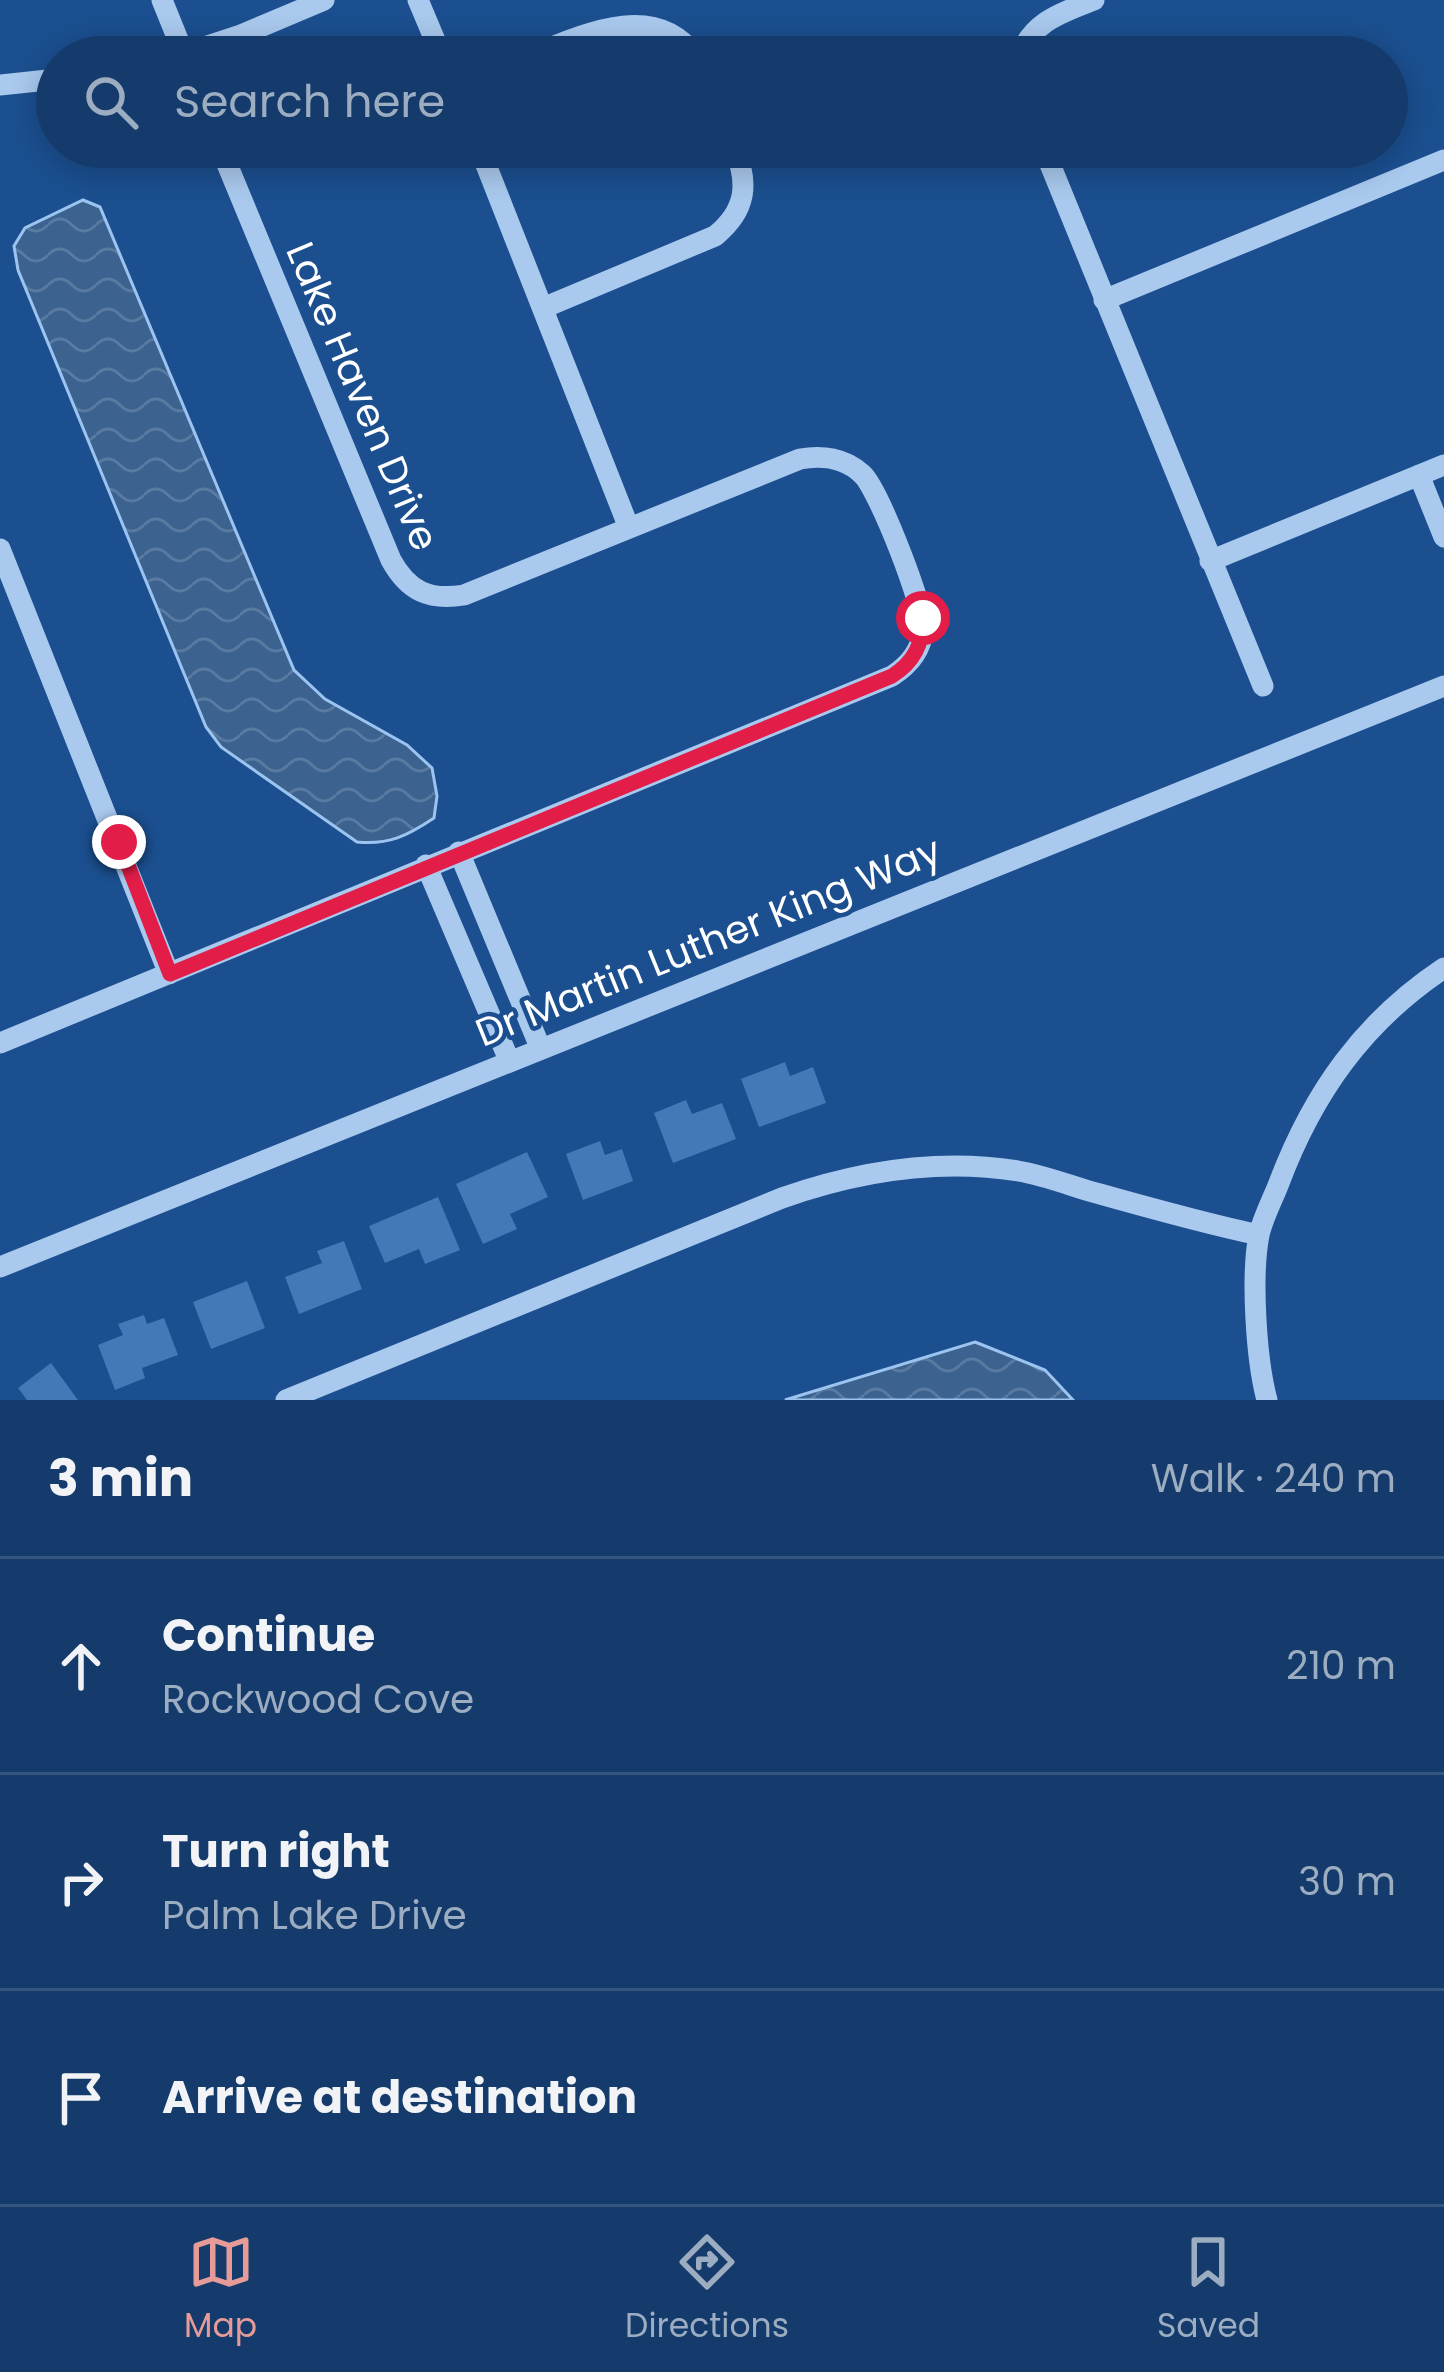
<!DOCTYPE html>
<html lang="en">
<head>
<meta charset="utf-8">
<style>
	:root { --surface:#143b6b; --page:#214673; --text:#f1f3f6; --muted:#9dadc1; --line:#33557e; --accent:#e69b98 }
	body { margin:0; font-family:Poppins,sans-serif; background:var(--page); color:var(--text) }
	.stop { position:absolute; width:36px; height:36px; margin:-27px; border:9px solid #e11d48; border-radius:50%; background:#fff }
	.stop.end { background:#e11d48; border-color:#fff; box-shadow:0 3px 12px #0008 }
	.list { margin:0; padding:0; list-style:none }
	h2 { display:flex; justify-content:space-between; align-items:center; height:156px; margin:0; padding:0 48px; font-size:51px }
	h2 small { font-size:39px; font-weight:400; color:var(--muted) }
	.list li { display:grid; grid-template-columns:78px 1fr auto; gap:36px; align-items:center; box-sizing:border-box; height:216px; padding:0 48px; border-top:3px solid var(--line) }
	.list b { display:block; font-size:45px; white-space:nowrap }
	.list p { margin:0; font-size:39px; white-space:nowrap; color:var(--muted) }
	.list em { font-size:39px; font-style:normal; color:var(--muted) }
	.icon { flex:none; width:66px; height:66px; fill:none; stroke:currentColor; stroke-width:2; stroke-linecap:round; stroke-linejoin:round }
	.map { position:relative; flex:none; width:1444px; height:1400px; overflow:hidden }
	.search { position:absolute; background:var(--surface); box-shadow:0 6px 30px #0003; left:36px; right:36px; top:36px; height:132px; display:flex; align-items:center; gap:30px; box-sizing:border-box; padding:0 42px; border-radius:66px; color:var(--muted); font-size:45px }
	.sheet { height:804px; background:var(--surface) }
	nav { display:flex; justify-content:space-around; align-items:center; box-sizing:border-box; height:168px; border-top:3px solid var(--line); background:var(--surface); font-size:33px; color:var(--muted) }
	nav a { display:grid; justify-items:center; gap:6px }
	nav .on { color:var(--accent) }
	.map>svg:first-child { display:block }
</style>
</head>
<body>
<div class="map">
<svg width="1444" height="1400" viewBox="0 0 1444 1400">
	<defs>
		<pattern id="water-waves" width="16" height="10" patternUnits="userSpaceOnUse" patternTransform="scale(3)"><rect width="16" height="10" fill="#3c6290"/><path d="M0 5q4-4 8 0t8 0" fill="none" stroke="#597aa1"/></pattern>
	</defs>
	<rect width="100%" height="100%" fill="#1b4f8f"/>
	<path fill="url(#water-waves)" stroke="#9cc4f0" stroke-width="3" d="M83,200L100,207L294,670L325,699L407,745L432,768L437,796L434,818C407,836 389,845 357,842L221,747L206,727L18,270L14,246L25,228Z
		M975,1342L1045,1370L1073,1400H785Z"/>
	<path fill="#4478b7" d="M785,1062L790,1076L813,1067L826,1103L759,1127L741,1079Z
		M686,1100L692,1114L722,1103L736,1139L673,1163L654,1113Z
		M600,1141L605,1155L622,1149L633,1181L583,1200L566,1154Z
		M527,1152L548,1197L510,1214L517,1229L483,1244L456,1184Z
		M438,1197L460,1250L425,1264L419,1249L385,1263L369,1226Z
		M344,1241L362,1289L299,1314L285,1277L322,1263L317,1251Z
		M247,1281L265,1328L211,1349L193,1302Z
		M144,1315L147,1324L164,1318L178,1355L142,1368L145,1378L115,1390L98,1345L123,1335L118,1324Z
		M51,1363L78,1400H27L18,1388Z"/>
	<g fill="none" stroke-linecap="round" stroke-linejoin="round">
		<path stroke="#a9c9ee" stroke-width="21" d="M162,0L185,57
			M418,0L442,57
			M174,57L241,35L324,0
			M528,57C586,33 656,0 696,57
			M1019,57C1033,21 1061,13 1094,0
			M0,85L57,79
			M479,147L629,528
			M1043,147L1263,686
			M1104,300L1444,160
			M543,308L715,236C747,210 749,183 734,147
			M1419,475L1444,537
			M0,549L169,974
			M1210,561L1444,465
			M459,852L540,1047
			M426,865L509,1060
			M0,1043L892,676C909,665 921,651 923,631C926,610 878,488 862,474C845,458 822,455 800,459L464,595C429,601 408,591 391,560L220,147
			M0,1267L1444,686
			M286,1400L782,1198C859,1171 937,1158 1018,1171C1042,1175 1066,1184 1089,1191C1146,1207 1202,1223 1259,1235
			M1267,1400C1256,1359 1251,1276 1259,1235C1263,1217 1273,1199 1279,1183C1313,1093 1363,1022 1444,968"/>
	</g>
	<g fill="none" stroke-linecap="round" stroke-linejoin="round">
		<path stroke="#e11d48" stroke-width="15" d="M119,842L170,974L892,676C914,662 923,644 923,618"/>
	</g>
	<g text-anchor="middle" stroke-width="9" stroke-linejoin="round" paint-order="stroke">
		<g font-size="39" fill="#fff" stroke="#1b4f8f">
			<text transform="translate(363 396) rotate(67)" y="14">Lake Haven Drive</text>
			<text transform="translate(708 941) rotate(-22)" y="14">Dr Martin Luther King Way</text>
		</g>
	</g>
</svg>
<div class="stop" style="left:923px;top:618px"></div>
<div class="stop end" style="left:119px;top:842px"></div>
<div class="search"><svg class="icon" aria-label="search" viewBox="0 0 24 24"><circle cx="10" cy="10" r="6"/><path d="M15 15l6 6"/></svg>Search here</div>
</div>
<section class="sheet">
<h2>3 min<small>Walk · 240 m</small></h2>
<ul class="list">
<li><svg class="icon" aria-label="ahead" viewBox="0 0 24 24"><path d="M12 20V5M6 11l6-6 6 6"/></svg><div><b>Continue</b><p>Rockwood Cove</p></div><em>210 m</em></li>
<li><svg class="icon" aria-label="right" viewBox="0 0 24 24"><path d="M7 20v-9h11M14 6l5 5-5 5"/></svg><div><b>Turn right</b><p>Palm Lake Drive</p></div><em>30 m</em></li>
<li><svg class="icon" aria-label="arrive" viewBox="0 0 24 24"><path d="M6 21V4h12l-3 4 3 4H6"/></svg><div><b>Arrive at destination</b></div></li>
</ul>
</section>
<nav>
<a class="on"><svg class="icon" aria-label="map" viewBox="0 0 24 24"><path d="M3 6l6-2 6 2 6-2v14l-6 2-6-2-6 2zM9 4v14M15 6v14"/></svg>Map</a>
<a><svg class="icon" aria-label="directions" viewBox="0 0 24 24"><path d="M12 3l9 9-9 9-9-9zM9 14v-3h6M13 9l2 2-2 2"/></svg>Directions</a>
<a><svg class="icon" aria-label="saved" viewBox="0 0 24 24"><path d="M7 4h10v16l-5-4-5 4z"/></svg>Saved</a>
</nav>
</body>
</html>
